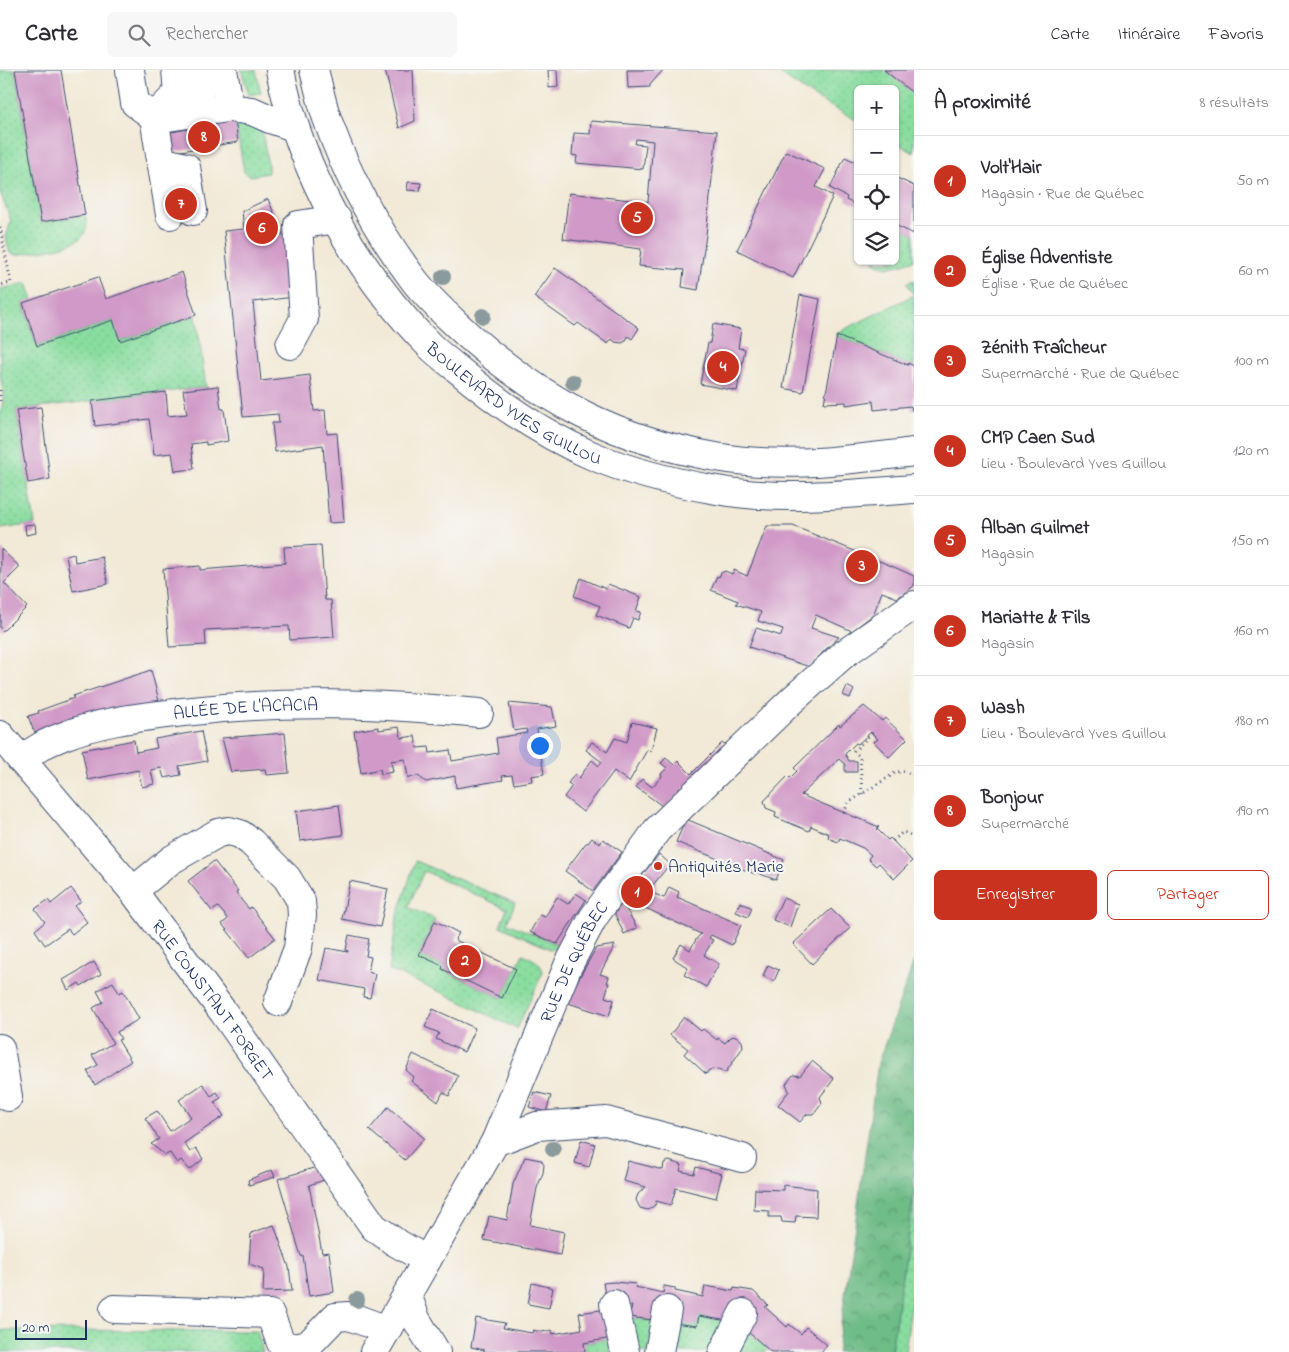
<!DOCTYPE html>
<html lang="fr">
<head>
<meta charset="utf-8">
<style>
	:root { --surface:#fff; --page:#f7f7f7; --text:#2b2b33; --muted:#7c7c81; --line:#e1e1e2; --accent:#c8321e }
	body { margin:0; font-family:"Indie Flower",sans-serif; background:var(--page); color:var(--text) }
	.controls { position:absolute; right:15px; top:15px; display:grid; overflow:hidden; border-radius:8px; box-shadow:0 1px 4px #0004 }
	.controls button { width:45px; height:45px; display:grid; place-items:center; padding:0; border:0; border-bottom:1px solid var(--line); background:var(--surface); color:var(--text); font:25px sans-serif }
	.scale { position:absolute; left:15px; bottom:12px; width:72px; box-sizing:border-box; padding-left:5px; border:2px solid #1b2f5e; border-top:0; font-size:14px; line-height:18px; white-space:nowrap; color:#1b2f5e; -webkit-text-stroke:4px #f6f6f2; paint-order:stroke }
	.you { position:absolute; left:539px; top:675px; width:18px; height:18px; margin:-12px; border:4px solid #fff; border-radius:50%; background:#1a73e8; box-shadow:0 0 0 8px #1a73e833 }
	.badge { display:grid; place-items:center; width:32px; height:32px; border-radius:50%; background:var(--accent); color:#fff; font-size:16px; font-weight:700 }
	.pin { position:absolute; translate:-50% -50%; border:2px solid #fff; box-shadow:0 1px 5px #0006 }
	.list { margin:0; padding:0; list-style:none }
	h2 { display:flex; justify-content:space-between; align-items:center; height:65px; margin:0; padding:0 20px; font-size:21px }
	h2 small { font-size:16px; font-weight:400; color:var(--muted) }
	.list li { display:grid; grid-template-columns:32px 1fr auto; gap:15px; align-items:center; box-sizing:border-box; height:90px; padding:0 20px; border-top:1px solid var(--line) }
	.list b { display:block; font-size:19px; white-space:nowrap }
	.list p { margin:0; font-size:16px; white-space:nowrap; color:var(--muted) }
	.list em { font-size:16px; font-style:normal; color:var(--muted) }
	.actions { display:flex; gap:10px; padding:15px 20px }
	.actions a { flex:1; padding:11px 0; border:1px solid var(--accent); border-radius:8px; text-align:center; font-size:18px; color:var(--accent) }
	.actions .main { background:var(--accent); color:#fff }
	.icon { flex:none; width:28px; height:28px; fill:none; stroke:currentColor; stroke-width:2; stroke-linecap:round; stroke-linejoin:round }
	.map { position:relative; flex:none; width:914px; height:1282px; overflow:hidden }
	header { display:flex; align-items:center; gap:30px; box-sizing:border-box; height:70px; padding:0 25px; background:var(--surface); border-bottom:1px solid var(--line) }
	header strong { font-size:24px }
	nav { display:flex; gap:28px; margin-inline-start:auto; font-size:18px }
	.search { width:350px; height:45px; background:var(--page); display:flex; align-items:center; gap:12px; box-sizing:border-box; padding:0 18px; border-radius:8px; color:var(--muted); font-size:19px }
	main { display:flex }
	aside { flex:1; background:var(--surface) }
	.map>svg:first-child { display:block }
</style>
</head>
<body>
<header>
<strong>Carte</strong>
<div class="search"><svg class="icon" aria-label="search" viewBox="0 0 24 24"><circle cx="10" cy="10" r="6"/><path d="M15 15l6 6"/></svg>Rechercher</div>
<nav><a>Carte</a><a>Itinéraire</a><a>Favoris</a></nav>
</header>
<main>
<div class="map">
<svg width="914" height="1282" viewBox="0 0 914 1282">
	<defs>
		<pattern id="grass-dots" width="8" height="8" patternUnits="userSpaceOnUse" patternTransform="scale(1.25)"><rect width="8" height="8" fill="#89dd9f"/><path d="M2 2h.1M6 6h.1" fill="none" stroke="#76be8b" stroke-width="1.8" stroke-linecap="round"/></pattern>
		<pattern id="forest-crowns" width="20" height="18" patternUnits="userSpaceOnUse" patternTransform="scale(1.25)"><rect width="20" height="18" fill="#6ebc86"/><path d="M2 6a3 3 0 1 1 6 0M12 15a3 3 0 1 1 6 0" fill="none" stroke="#5a9971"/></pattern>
	</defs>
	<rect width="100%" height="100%" fill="#f6f6f2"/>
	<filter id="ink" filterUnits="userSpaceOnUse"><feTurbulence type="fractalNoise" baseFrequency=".02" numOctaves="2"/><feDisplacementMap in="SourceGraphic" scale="10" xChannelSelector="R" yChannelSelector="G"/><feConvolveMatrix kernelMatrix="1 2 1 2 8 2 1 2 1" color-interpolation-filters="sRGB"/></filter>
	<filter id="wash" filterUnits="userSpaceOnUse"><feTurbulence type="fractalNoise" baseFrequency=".0096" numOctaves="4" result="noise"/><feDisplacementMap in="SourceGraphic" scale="20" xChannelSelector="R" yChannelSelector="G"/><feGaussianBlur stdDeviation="1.12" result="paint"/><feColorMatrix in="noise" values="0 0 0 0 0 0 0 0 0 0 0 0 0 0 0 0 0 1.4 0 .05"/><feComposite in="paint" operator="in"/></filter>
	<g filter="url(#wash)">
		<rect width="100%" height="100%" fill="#f2e9d6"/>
		<path fill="url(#grass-dots)" stroke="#52867e" d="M0,0H15L41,152L85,145C87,153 88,160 82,167C72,178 31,182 16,185L10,183L8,177L6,167L11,151L0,122Z
			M241,0H256L261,23L249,25Z
			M774,0H884L914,24V83L895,72V19H858V51L814,27Z
			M235,49L261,55L268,95V103L251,106L244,102Z
			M895,155L914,164V190C900,195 887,202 873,191H895Z
			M914,210V296L908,294V295L837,266V263L914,225L907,213Z
			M27,213L33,230L23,234L37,276L113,250L121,271L196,245L206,317L16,340L35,454L0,459V343C7,324 1,319 0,301C0,274 0,246 0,219Z
			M415,791L515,833L507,853L557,874L554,879H550L500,856L507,839L424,801L408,837L435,849L419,885L443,896L442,899L502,928L523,884C532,889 541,891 543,902L517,959L447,925L389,900L397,848Z
			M914,1122V1214L905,1282H891Z
			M699,1246L728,1251L710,1282H666L669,1251L697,1256Z
			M630,1247L658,1252L653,1282H634Z
			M6,1260L257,1261L263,1282H0V1261Z
			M746,1260L768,1279L765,1282H736Z
			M612,1268L614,1282H585L584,1273Z"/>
		<path fill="url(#forest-crowns)" stroke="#447672" d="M914,891V1122L891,1282H837L878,993Z"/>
		<g id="blocks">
			<path fill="#d099c7" d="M15,0H61L85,145L41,152Z
				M385,0H413L415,51L399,58Z
				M548,0H557L558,17L549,18Z
				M627,0H663L650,15V17L628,18Z
				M884,0H914V24Z
				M235,49L238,72L174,82L171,62L210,55L212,53Z
				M591,51L717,61L706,165L698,220L682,217L684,200L639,196L641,179L563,169L569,123L648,132L653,71L636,69L635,74L646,75L643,99L576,93L577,86L572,85L574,63L590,64Z
				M786,81L825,99L816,117L833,126L793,208L737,180Z
				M845,87L858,93V136L846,130L847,127L830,118Z
				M895,107L914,116V164L895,155Z
				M408,112L421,113L420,121L407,120Z
				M268,129L284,167H287L294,227L253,232L261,311L310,305L314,341L325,340L327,364L337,363L344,452L329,453L323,375L275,382L272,353H279L278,344L243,347L224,161L244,159L242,141Z
				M555,198L639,258L632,269L628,266L626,271L622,273L615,272L612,269L608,274L578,253L575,256L534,227Z
				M182,202L196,245L120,271L113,250L37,276L23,233L98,207L106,229Z
				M800,225L820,229L803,322L783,318Z
				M713,254L741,259L738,278L745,279L737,321L700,314L708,273H710Z
				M837,266L908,295V293L914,296V341H912L911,336L874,340L873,331L846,335V332L824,333Z
				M218,316L221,339H224L228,371L206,375V372L191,374L194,399L175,401L172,383L154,385L149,349L95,356L92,331L166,322L168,346L187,344L183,320Z
				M41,337L50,409L28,413L16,340Z
				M35,454L36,463L26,465L25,455Z
				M767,456H793L894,497L914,506V516L897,528L882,522L873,545L852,561L816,545L811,558L839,567L825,580L810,597L749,577L756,558L781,566L783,559L758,551L761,542L736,534L738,531L711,520L717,506L719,507L721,503L725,501L732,504L734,500L747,506Z
				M321,475L325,530H331L334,567L290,570L289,556L205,560L206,575L169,577L163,499L200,496V500L285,493L284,477Z
				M1,479L20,497L4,513L27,537L3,561L0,558Z
				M74,484L75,492L102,487L108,514L73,521L66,486Z
				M581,508L606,519L608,514L641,527L636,541L641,542L638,550L633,548L629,558L596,545L600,536L574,526Z
				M151,600L160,635L38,667L33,659L28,646L39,643L38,641L74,628L73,626Z
				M847,616L854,620L850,628L843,625Z
				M509,633L552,637L556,656L537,659L544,704L531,706L532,711L514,714L512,705L502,706L503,710L456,718L455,706L426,712L418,706L408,708L405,689L391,691L393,702L381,704L380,699L361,703L354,661L378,657L379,660L399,657L401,668L415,666L417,678L429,677L430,683L450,680L452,691L498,683L496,668L527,663L526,659L514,661Z
				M864,636L882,651L885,648L907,669L889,687L874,672L878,669L871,662L858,674L856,673L845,684L849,691H857V702H845V694L839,689L801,725L879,757L877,759L888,770L890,768L893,771L912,791L894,809L879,793L876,796L868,789L871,785L863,778L840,768L838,772L828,768L829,764L811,756L809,761L775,747L776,742L766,738L764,731L788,706L790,708L797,701L794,698L839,654L840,656Z
				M632,652L657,658L651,681L647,680L629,712L614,701L583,742L564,727L572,716L568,713L575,704L579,708L592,690L599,696L602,692L586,680L592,672L607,682L615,668L627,672Z
				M201,661L207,691L179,696L181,705L164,708L161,698L151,700L154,714L142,717L138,700L88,710L82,680L134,670L136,682L157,678L155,669Z
				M285,663L289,703L266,705L265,699L231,702L222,668Z
				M722,673L729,675L665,738L636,717L642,709L652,717L662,706L661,704L667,698L661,693L666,688L674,695L678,691L691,704Z
				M339,735L343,765L300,771L296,741Z
				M686,749L784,790L776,810L755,802V804L676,772Z
				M592,768L600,774L603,769L622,782L593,821L565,801L586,773H588Z
				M659,784L670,794L648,821L664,828L669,817L679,822L677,827L741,855L732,875L711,865L709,868L713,870L704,885L719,894L706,917L684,905L688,898L673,888L681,874L690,880L697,868L701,864L624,828Z
				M214,791L238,821L236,822L242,831L249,839L251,837L275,868L249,888L222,854L228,849L225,845L218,837L212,841L188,811Z
				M350,811L388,819L380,857L342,849Z
				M71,818L81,831L75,836L87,852L72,864L68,859L45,875L35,860L45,852L35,839L48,830L51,834Z
				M576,823L586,830L557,874L530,862L540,845L545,847L557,827L568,834Z
				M783,828L798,834L790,857L773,850Z
				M622,832L637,858L624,864L615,844Z
				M740,832L752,838L748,847L736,842Z
				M831,839L850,858L812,894L793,874Z
				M435,851L459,863L455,870L516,899L502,928L442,899L443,896L419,885Z
				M349,865L369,869L366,886L371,887L368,902L375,904L370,928L363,927L364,919L319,910L326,878L348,882V881L346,880Z
				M615,875L600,904L609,907L607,913H609L605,927L614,930L609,946L568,933L574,917L596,878Z
				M94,892L101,904L81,916L79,913L68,920L63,910Z
				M768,895L779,900L774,911L763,906Z
				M113,912L119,923L123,921L139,949L117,962L121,969L118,970L131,991L95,1015L87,1001L98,995L92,985L113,973L93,938L103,932L97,921Z
				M433,939L475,958L464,982L436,969L439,963L425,957Z
				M684,947L701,961L703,959L717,970L718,968L725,973L731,967L736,966L742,971L743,977L726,1002H723L719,999L709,1000L706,1004L684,984L688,979L670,965Z
				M413,984L458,1006L449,1026L443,1022L438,1032L411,1011L414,1007L406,1000Z
				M812,991L834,1009L820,1027L822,1033L814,1044H807L800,1052L778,1035L789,1021L786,1014L793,1005L800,1006Z
				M203,1014L211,1026L217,1022L221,1028L214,1032L224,1046L184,1073L190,1082L196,1078L203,1089L190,1100L181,1090L177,1093L170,1083L165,1085L151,1074L159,1069L145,1048L157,1041L170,1061L191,1047L179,1030Z
				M534,1022L551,1026L546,1042L529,1037Z
				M388,1037L424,1068L405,1090L369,1060Z
				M581,1070L595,1074L589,1097L575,1093Z
				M525,1087L541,1090L544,1095L543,1103L537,1118L530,1155L564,1162L560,1185L484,1170L489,1146L507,1150L513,1114Z
				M628,1091L663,1100L664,1093L669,1091L682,1095L680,1101L694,1104L696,1097L722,1104L716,1128L676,1118L671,1135L656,1131L655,1135L648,1140L640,1138L636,1130L638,1124L646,1117L623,1111Z
				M323,1095L327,1109L309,1115L322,1183L329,1182L334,1222L309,1226L303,1186H301L278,1109Z
				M272,1100L275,1107L249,1115L248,1110Z
				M783,1115L817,1119L816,1147L796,1146L795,1153L782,1152L781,1147H769V1141L754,1140L755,1119L783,1120Z
				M274,1155L289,1197L292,1221L263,1222L264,1199L249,1194L251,1163Z
				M614,1212L636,1214L635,1217L663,1223L664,1216L675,1218V1221L703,1227L705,1216L733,1221L734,1218L753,1221L768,1235L765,1237L787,1257L789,1254L801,1264L806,1257L827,1275L821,1282H771L746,1260L728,1251L699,1246L697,1256L629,1247L632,1236L617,1234L607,1235L603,1213Z
				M532,1213L553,1218L549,1238L528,1234Z
				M607,1239L612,1268L584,1273L585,1282H484V1280L471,1277L476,1248L505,1253L503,1258L532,1263L533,1260L542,1262L552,1260L553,1264L582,1259L579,1243Z"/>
		</g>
	</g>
	<g filter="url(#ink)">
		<use href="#blocks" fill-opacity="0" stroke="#3b4b70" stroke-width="1"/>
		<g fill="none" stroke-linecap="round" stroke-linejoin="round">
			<g stroke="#3b4b70" stroke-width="30">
				<g id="minor">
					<path d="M130,0L135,33L154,47L178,23L176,0"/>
					<path d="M196,0L202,42L221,39"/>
					<path d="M223,0L230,38L252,41L270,49L294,57"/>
					<path d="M161,91L186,97L193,141"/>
					<path d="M170,145L154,47H168L202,42"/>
					<path d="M290,275L304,249L298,155L337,149"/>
					<path id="s1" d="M0,665L133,821L224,943L374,1157L395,1172L427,1190"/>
					<path id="s2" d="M21,690C27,686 33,681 40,677C46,673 54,670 61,667C99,651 142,647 183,642C285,630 377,633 479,643"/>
					<path d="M133,821L171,790L218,763L229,761L240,764L251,772L287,808L301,831L302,845L298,878L278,932"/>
					<path d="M0,978L8,1027"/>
					<path d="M495,1072L537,1056L606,1051L742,1088"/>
					<path d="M407,1224L416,1249L436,1282"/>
					<path d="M614,1234L625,1282"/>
					<path d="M114,1239L270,1244L281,1273L293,1278L308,1275L335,1247L349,1246L387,1260"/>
					<path id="s3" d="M374,1282L495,1072L568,896L593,848L657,760L791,631L844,584L914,535"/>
					<path d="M659,1282L667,1240"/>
					<path d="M723,1282L743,1243"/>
				</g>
			</g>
			<g stroke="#3b4b70" stroke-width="30">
				<g id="major">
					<path id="s4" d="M280,0C300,101 357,203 429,275C437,283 446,290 455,297C496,332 543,365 593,386C631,402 672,412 711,419C778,432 847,424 914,419"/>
					<path d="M314,0C319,18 322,36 329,54C349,110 378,162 414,210C430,231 451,249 470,267C544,332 618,370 716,387C784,399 847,390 914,382"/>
				</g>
			</g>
			<path stroke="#3b4b70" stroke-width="3" stroke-dasharray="1 4" stroke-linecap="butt" d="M0,157L11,213L0,215
				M0,320V332
				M862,724L860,687L854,681L872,663
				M844,743L848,733L895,703L902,701L914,705
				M893,771L903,762L914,766"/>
			<use href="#minor" stroke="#fff" stroke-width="28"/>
			<use href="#major" stroke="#fff" stroke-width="28"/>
		</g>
		<g fill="#8b9a9d">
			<circle cx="443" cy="207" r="8"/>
			<circle cx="483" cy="246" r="8"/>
			<circle cx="573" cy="312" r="8"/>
			<circle cx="553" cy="1079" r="8"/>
			<circle cx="357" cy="1230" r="8"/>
		</g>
	</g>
	<circle fill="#c8321e" stroke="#f6f6f2" stroke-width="2" cx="658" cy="796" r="5"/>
	<g text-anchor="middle" stroke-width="4.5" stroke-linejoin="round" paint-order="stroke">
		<g font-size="18" fill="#1b2f5e" stroke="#f6f6f2">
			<text dy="6" stroke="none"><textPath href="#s4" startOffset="421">BOULEVARD YVES GUILLOU</textPath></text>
			<text dy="6" stroke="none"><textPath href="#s2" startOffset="234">ALLÉE DE L'ACACIA</textPath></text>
			<text dy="6" stroke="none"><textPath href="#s3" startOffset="439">RUE DE QUÉBEC</textPath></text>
			<text dy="6" stroke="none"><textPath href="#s1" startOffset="340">RUE CONSTANT FORGET</textPath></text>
		</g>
		<g font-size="18" fill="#1b2f5e" stroke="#f6f6f2" text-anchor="start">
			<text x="668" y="802">Antiquités Marie</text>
		</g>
	</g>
</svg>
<div class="controls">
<button>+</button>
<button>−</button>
<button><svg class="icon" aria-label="locate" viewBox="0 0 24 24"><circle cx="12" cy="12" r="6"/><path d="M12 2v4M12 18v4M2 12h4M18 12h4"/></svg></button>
<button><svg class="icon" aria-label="layers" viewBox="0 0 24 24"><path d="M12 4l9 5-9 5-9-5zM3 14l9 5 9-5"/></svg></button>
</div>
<div class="scale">20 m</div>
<div class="you"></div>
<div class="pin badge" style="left:637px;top:822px">1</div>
<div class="pin badge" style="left:465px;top:891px">2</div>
<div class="pin badge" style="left:862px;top:496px">3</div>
<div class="pin badge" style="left:723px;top:297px">4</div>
<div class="pin badge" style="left:637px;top:148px">5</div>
<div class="pin badge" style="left:262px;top:158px">6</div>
<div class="pin badge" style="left:181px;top:134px">7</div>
<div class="pin badge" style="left:204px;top:67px">8</div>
</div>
<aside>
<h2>À proximité<small>8 résultats</small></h2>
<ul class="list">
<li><span class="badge">1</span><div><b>Volt'Hair</b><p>Magasin · Rue de Québec</p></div><em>50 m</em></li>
<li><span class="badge">2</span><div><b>Église Adventiste</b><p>Église · Rue de Québec</p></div><em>60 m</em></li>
<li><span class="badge">3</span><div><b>Zénith Fraîcheur</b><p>Supermarché · Rue de Québec</p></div><em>100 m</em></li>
<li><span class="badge">4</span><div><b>CMP Caen Sud</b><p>Lieu · Boulevard Yves Guillou</p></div><em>120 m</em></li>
<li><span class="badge">5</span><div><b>Alban Guilmet</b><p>Magasin</p></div><em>150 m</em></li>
<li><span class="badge">6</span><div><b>Mariatte &amp; Fils</b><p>Magasin</p></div><em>160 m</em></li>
<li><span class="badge">7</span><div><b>Wash</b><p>Lieu · Boulevard Yves Guillou</p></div><em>180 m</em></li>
<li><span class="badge">8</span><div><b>Bonjour</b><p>Supermarché</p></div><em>190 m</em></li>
</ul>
<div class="actions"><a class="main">Enregistrer</a><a>Partager</a></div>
</aside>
</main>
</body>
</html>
